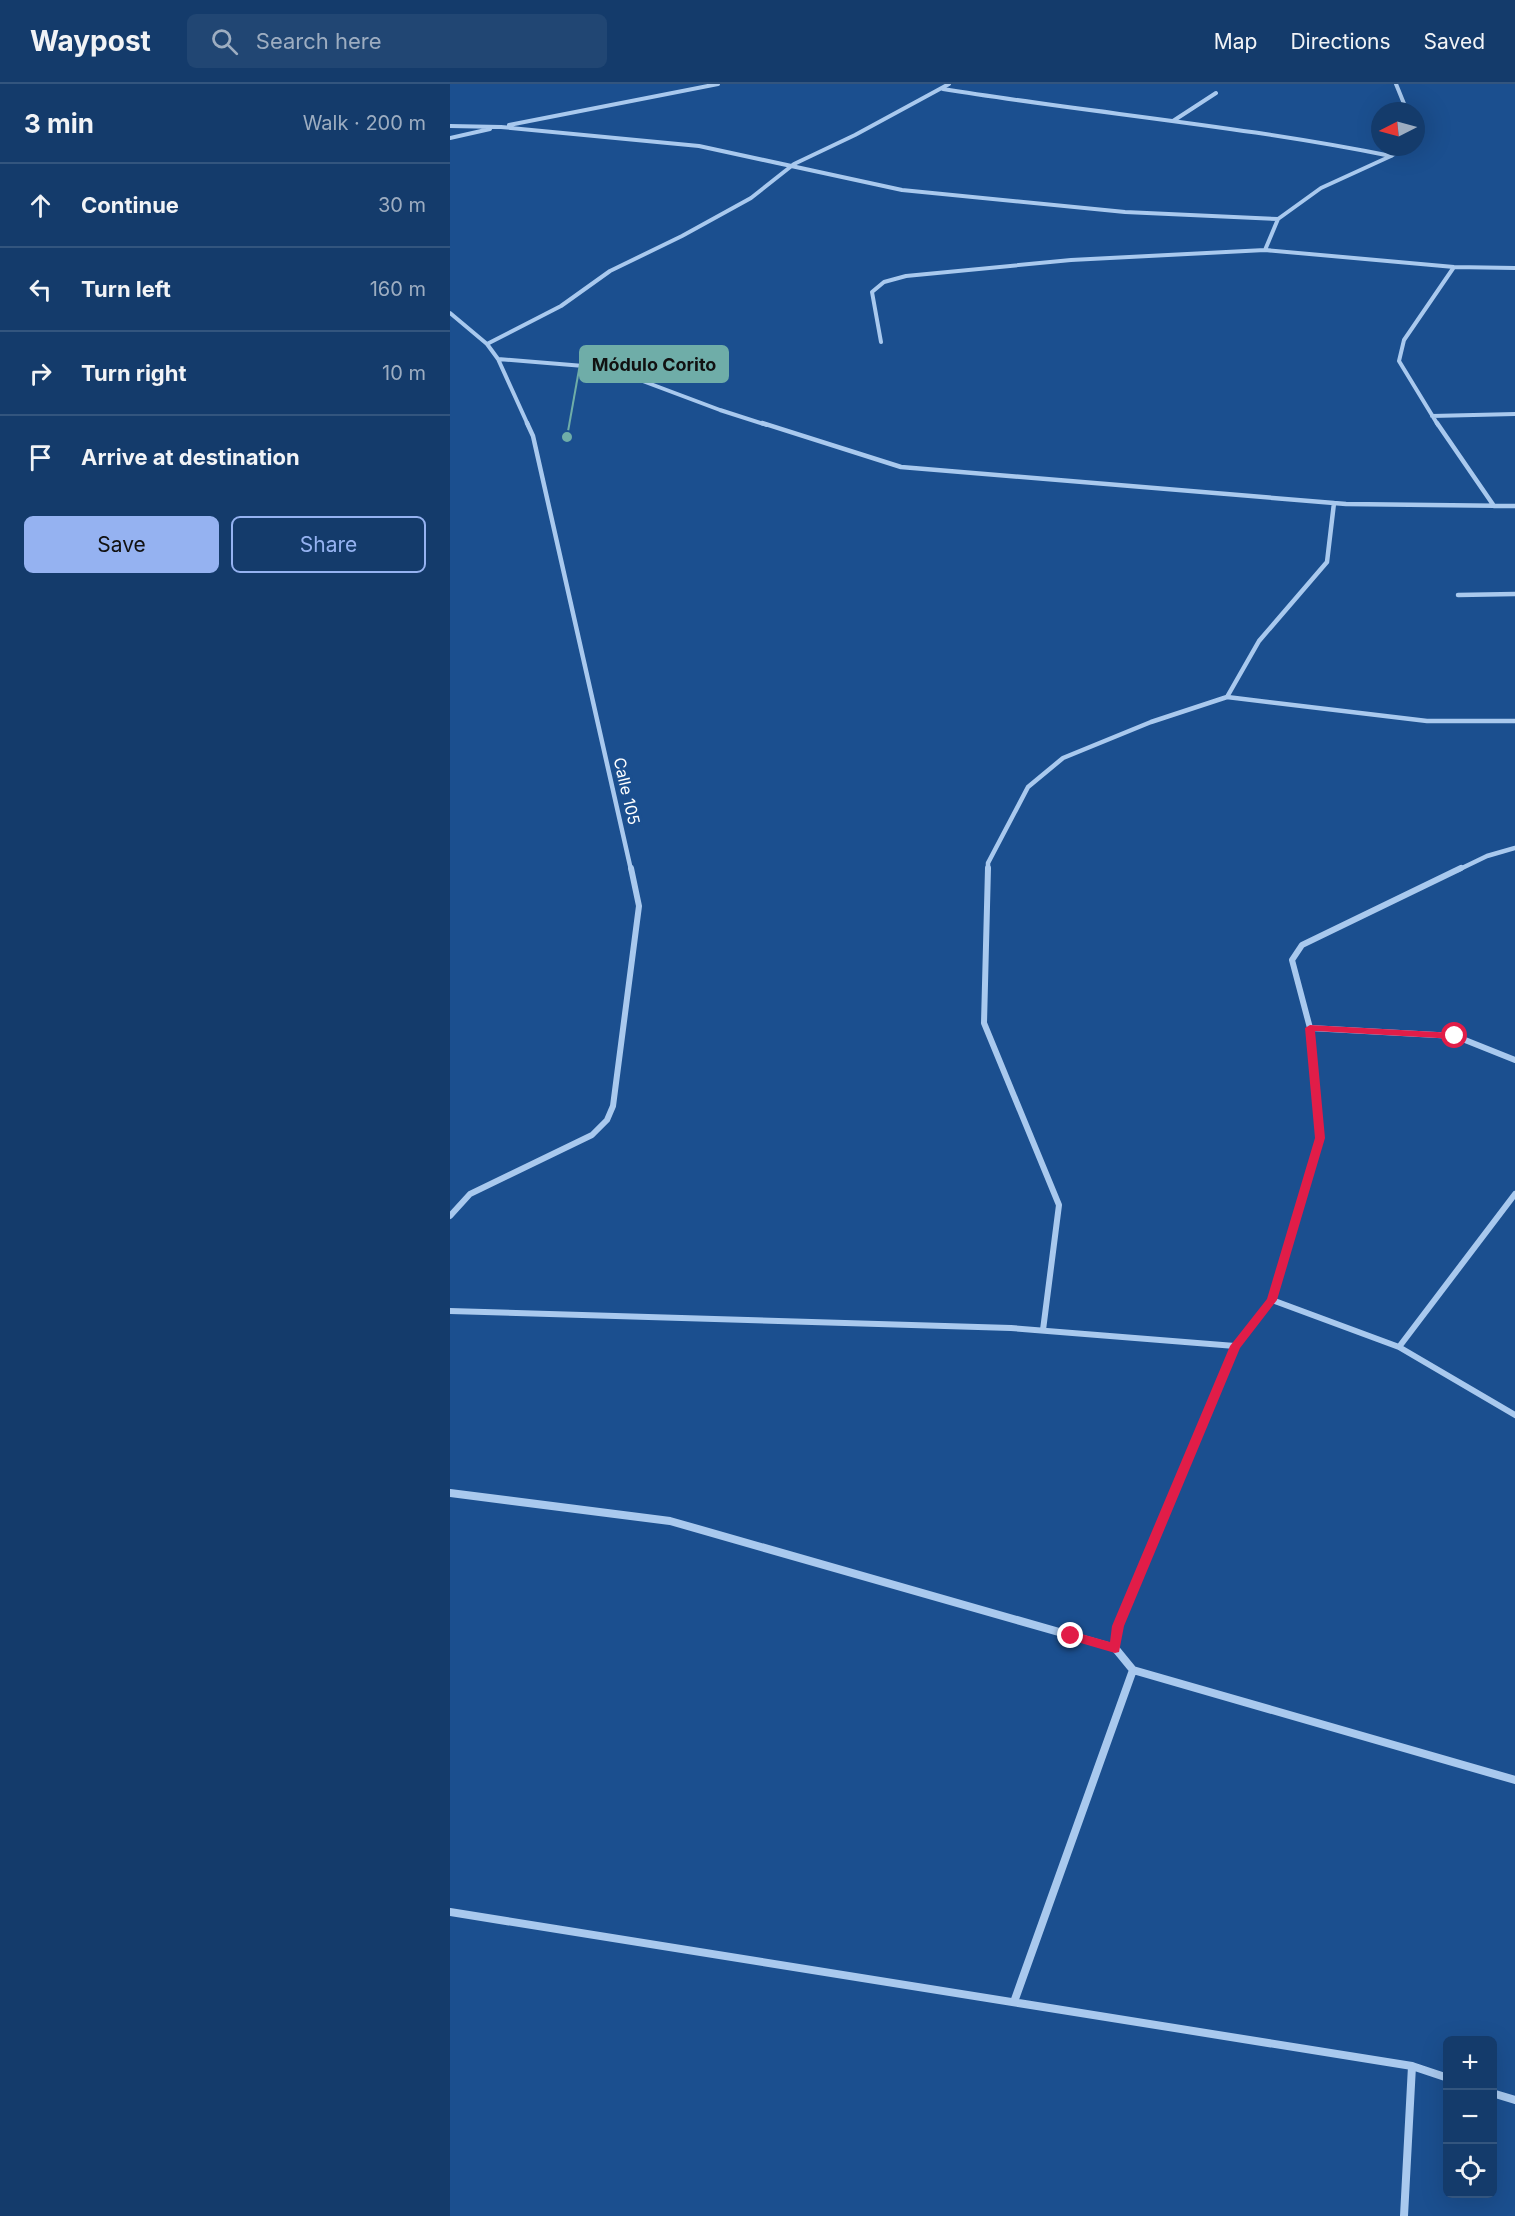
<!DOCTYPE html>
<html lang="en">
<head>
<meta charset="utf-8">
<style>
	:root { --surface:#143b6b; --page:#214673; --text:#f1f3f6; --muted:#9dadc1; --line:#33557e; --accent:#95b2f1 }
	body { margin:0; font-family:Inter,sans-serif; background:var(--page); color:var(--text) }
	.controls { position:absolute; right:18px; bottom:18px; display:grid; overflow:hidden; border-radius:9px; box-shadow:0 6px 24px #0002 }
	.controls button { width:54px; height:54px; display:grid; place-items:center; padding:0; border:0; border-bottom:2px solid var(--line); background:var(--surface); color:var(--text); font:30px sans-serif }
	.compass { position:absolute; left:921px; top:18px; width:54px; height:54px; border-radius:50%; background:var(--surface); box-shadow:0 6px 24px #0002; rotate:264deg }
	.stop { position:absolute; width:18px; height:18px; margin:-14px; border:4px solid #e11d48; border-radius:50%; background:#fff }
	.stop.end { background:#e11d48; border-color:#fff; box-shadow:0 2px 6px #0008 }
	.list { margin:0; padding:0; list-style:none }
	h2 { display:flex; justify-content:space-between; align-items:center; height:78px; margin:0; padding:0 24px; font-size:26px }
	h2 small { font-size:20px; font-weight:400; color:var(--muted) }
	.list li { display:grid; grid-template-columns:39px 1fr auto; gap:18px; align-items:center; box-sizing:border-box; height:84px; padding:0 24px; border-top:2px solid var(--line) }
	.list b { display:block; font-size:22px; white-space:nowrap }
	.list em { font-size:20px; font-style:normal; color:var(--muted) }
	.actions { display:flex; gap:12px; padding:18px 24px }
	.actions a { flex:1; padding:14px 0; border:2px solid var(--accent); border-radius:9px; text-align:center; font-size:21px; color:var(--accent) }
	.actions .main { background:var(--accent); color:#111 }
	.icon { flex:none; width:33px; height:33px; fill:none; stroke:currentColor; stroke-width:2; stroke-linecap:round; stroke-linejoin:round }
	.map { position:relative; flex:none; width:1065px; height:2132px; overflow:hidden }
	header { display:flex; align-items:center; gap:36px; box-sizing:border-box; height:84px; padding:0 30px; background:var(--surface); border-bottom:2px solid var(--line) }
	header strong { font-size:28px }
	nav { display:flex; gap:33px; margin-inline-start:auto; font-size:21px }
	.search { width:420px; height:54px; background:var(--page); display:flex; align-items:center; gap:15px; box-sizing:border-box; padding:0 21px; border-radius:9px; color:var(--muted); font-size:22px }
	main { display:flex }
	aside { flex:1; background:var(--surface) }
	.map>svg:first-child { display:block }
</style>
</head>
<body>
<header>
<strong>Waypost</strong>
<div class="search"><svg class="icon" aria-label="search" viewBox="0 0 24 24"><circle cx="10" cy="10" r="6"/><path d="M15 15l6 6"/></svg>Search here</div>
<nav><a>Map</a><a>Directions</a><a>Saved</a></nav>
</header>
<main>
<aside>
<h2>3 min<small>Walk · 200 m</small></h2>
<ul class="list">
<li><svg class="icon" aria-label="ahead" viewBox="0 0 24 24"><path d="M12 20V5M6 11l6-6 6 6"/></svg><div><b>Continue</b></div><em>30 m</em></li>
<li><svg class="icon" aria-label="left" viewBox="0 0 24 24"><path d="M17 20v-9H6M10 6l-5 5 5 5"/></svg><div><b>Turn left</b></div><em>160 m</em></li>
<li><svg class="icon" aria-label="right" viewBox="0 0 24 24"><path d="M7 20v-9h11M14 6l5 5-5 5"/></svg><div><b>Turn right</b></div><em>10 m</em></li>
<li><svg class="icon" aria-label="arrive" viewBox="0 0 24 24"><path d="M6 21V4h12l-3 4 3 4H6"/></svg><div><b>Arrive at destination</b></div></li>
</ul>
<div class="actions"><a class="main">Save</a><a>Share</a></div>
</aside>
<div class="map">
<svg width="1065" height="2132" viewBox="0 0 1065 2132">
	<rect width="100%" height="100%" fill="#1b4f8f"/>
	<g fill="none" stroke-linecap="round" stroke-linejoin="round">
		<path stroke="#a9c9ee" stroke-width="4" d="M946,0L957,27
			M493,5C642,29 793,42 941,72
			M723,37L766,9
			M59,41L268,0
			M0,42L51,43L249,62L452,106L675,128L828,135
			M966,50V55
			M0,54L40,45
			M815,166L828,135L871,104L941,72L954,63
			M0,229L37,260L48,275L78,341
			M431,258L422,208L434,198L456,192L621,176L815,166L1004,183L1065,184
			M37,260L111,222L160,187L232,152L301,114L344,80L405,51L499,0
			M48,275L158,284L270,326L317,341
			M982,332L1065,330
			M988,341L949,277L954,256L1004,183"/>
		<path stroke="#a9c9ee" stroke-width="4.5" d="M77,339L83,352L181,786
			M312,339L451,383L896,420L1065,422
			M987,339L1044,422
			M1008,511L1065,510
			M777,613L809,557L877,478L884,419
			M538,786V779L578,703L613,674L701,638L777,613L977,637H1065
			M1008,786L1037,772L1065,764"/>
		<path stroke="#a9c9ee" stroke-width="6" d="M538,784L534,939L609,1121L593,1246
			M860,944L1005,952L1065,976
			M0,1132L20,1110L142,1051L157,1036L163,1022L189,822L181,784
			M822,1216L949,1263L1065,1110
			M0,1227L561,1244L785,1262
			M949,1263L1065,1331
			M740,1369L785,1262L822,1216L870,1054L860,944L842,876L852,861L1011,784"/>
		<path stroke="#a9c9ee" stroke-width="8" d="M0,1409L220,1437L665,1564L683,1586L1065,1696
			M665,1564L668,1542L741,1368
			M0,1828L962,1982L998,1994
			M564,1918L683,1586
			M1042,2009L1065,2016
			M954,2132L962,1982"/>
	</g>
	<path fill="#e11d48" d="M860,941L1005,949L1009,952L1005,955L865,947L875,1054L827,1216L790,1264L674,1542L669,1568L665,1569L617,1555L615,1552L621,1547L660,1558L662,1542L780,1262L817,1215L865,1054L855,944Z"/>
	<g text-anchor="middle" stroke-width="6" stroke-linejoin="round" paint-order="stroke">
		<g font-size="16" fill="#fff" stroke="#1b4f8f">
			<text transform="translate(177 707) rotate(77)" y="6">Calle 105</text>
		</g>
	</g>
	<path fill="none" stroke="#6fada8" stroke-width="2" d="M117 353L130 280"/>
	<circle fill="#6fada8" stroke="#1b4f8f" stroke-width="2" cx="117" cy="353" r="6"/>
	<rect fill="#6fada8" stroke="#6fada8" stroke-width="2" x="130" y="262" width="148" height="36" rx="6"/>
	<g font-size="18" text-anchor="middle" font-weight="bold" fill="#111">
		<text x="204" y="287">Módulo Corito</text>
	</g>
</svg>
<div class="controls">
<button>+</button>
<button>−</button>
<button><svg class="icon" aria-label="locate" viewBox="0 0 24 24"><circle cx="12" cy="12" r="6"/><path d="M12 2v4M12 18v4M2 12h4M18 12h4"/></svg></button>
</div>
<svg class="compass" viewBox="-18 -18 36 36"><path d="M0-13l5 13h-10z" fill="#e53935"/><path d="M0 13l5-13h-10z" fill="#9dadc1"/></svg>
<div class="stop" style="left:1005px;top:952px"></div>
<div class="stop end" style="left:621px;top:1552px"></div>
</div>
</main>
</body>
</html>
